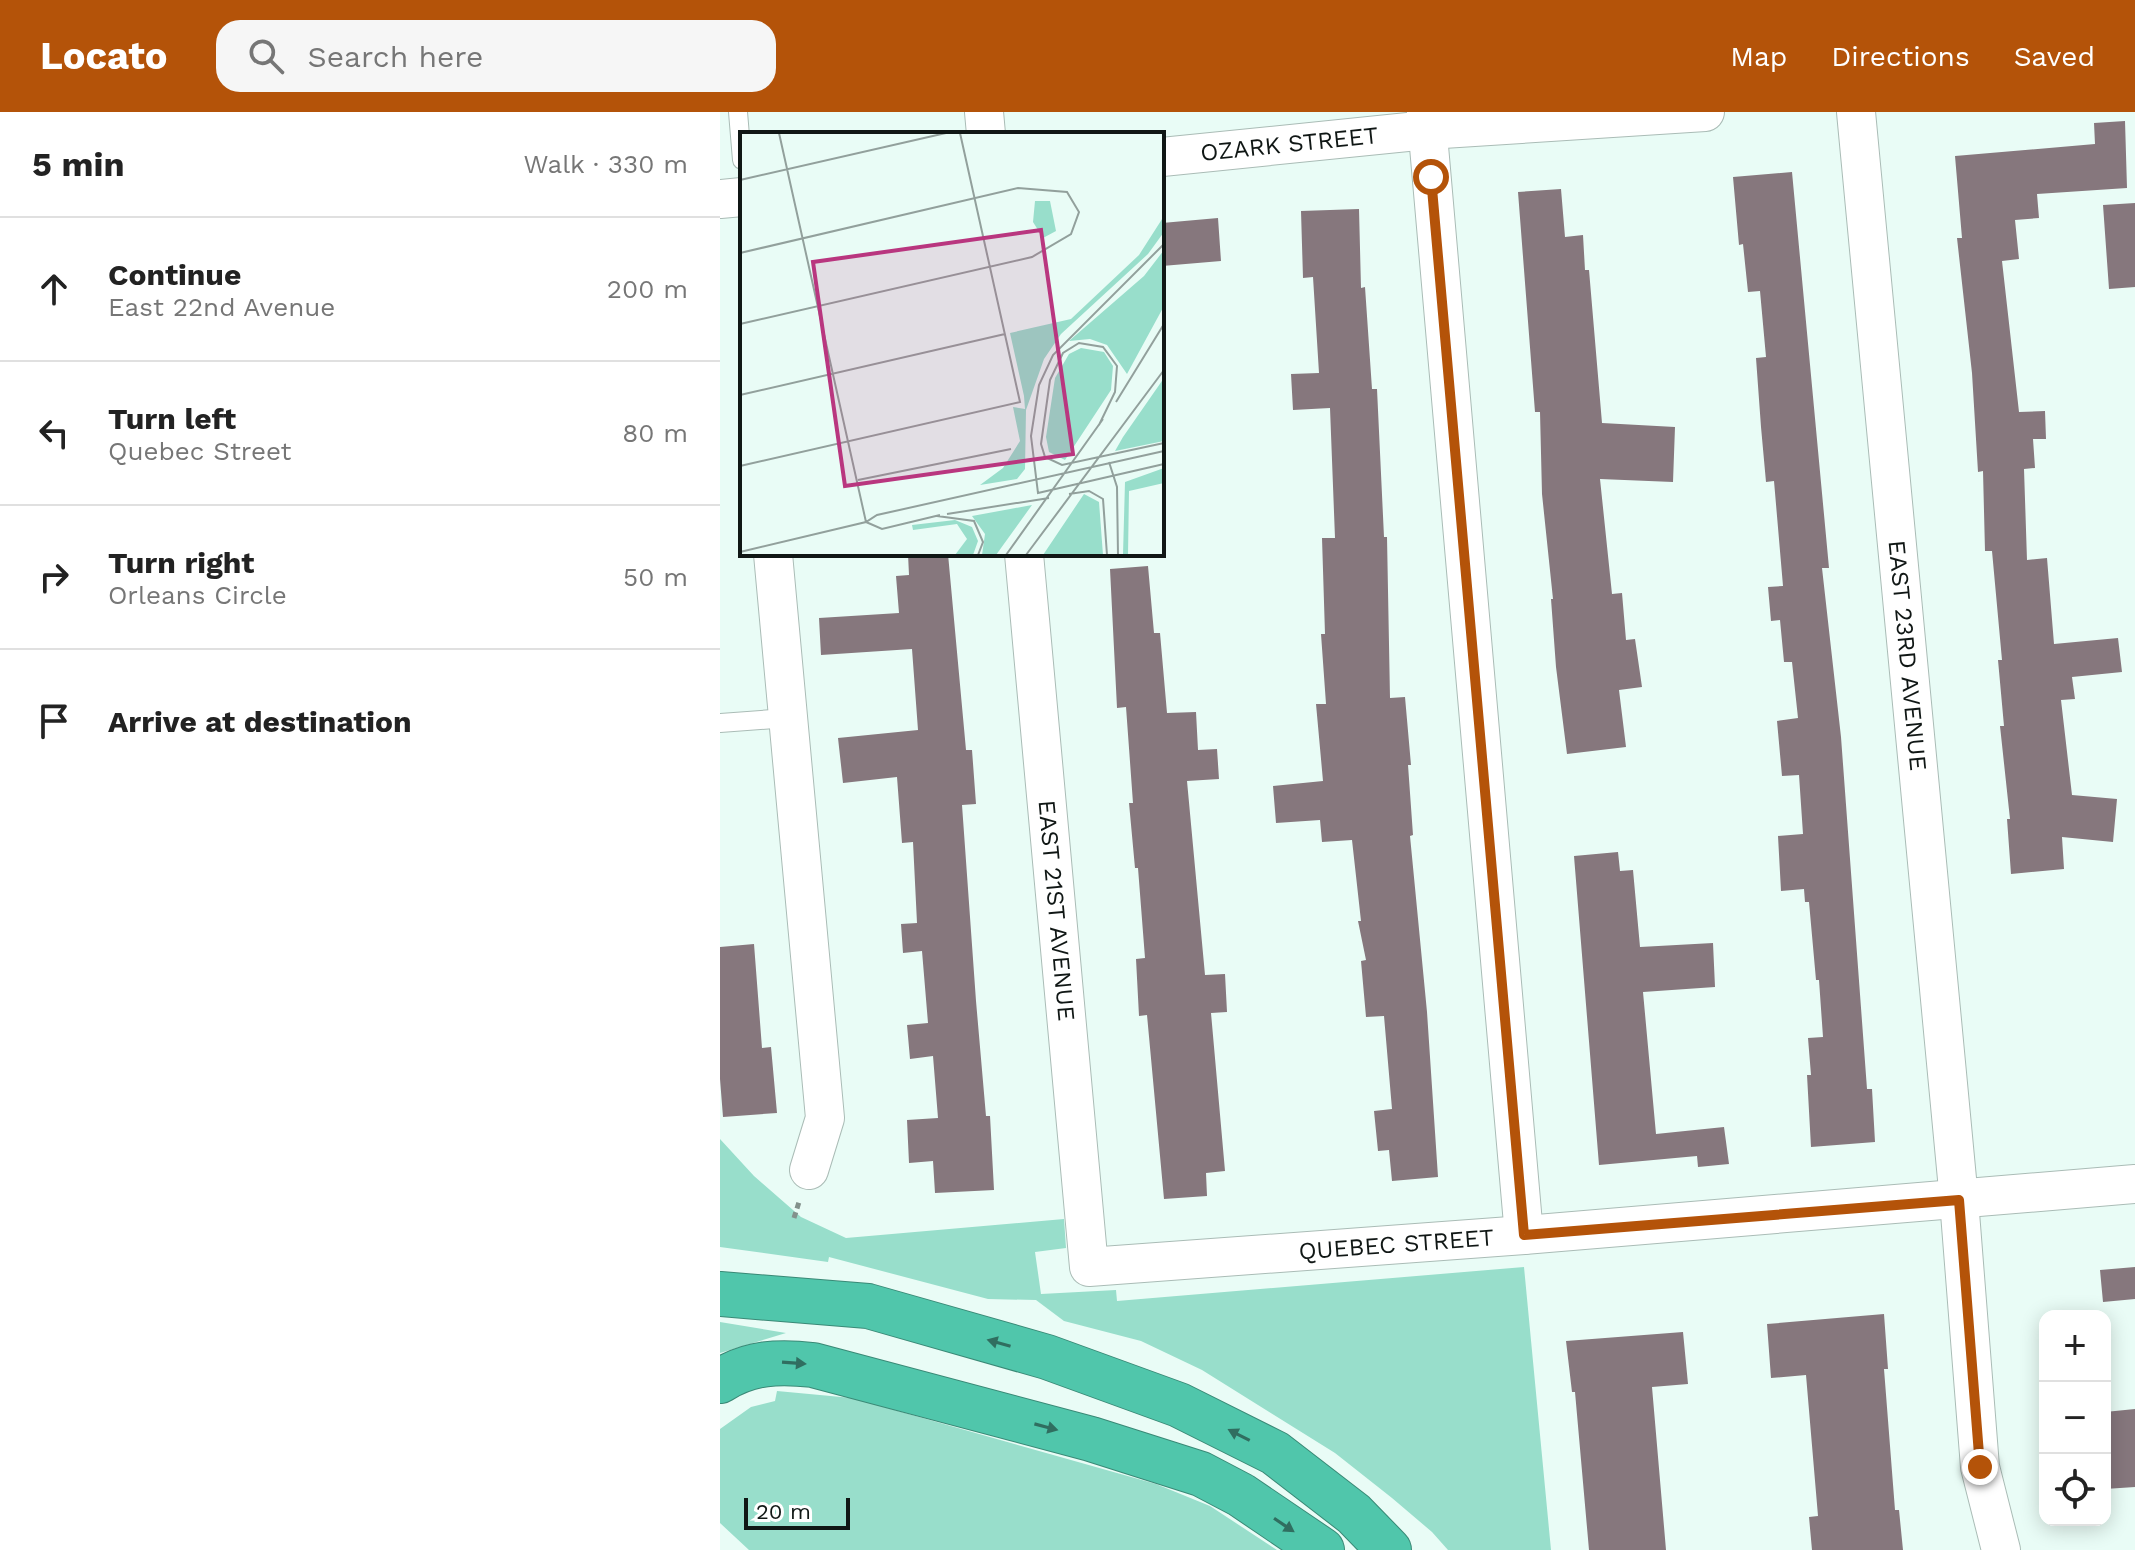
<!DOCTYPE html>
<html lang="en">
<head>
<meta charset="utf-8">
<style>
	:root { --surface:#fff; --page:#f6f6f6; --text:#222; --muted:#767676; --line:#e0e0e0; --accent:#b45309 }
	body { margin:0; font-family:"Work Sans",sans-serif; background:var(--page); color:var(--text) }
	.controls { position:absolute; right:24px; bottom:24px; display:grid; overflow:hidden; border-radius:16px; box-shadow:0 4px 20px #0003 }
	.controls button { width:72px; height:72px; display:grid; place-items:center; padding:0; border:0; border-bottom:2px solid var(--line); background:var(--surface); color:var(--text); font:40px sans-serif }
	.scale { position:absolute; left:24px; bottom:20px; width:106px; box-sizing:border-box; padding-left:8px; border:4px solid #101715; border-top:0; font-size:22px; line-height:28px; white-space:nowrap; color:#101715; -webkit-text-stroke:6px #fff; paint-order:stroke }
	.stop { position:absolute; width:24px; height:24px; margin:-18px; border:6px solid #b45309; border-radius:50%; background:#fff }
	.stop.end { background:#b45309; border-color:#fff; box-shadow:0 2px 8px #0008 }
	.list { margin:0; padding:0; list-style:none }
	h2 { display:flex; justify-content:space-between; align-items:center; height:104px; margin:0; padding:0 32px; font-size:34px }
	h2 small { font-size:26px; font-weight:400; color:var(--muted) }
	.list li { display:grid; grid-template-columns:52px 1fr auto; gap:24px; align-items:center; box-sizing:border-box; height:144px; padding:0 32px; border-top:2px solid var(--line) }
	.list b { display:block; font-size:30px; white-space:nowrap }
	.list p { margin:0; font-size:26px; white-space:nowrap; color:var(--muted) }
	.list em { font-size:26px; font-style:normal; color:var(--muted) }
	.icon { flex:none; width:44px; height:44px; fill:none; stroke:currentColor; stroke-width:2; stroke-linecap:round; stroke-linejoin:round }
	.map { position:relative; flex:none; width:1415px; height:1438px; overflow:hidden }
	header { display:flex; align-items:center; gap:48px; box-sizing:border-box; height:112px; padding:0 40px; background:var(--accent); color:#fff }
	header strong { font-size:38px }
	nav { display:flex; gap:44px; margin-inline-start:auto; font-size:28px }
	.search { width:560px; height:72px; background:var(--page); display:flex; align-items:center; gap:20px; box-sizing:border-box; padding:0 28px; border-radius:24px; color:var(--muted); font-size:30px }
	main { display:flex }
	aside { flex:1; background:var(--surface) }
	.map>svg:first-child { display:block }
</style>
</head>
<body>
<header>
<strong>Locato</strong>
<div class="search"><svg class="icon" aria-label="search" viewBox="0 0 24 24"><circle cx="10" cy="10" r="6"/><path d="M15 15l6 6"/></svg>Search here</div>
<nav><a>Map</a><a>Directions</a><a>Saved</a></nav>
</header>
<main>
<aside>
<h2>5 min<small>Walk · 330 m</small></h2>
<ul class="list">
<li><svg class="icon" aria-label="ahead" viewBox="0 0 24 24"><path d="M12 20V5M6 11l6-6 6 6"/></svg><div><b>Continue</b><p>East 22nd Avenue</p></div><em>200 m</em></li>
<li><svg class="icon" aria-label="left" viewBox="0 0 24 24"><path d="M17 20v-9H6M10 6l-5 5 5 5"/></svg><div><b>Turn left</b><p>Quebec Street</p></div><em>80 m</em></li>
<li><svg class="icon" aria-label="right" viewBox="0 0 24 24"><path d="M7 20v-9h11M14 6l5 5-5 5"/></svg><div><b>Turn right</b><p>Orleans Circle</p></div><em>50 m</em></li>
<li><svg class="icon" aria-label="arrive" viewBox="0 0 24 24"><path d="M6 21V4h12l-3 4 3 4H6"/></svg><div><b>Arrive at destination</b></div></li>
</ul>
</aside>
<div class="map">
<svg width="1415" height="1438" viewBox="0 0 1415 1438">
	<rect width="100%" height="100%" fill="#e9fcf6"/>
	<path fill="#98decb" d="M0,1027L34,1064L81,1105L126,1126L344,1107L346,1136L315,1140L321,1182L396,1178L397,1189L804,1155L831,1438H728L712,1420L672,1386L615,1341L482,1258L421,1229L344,1209L316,1188L268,1187L109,1145L108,1150L0,1135Z
		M0,1210L66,1221L0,1241Z
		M57,1279L132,1286L436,1372L490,1394L557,1438H29L0,1411V1317L31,1295L55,1289Z"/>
	<path fill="#86777d" d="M1405,9L1407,76L1317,82L1319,106L1295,108L1299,147L1282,149L1299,300L1325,299L1326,327H1313L1315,356L1304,357L1307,448L1327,446L1334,532L1398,526L1402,560L1352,565L1355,587L1341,588L1352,683L1397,687L1393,730L1342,725L1344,757L1291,762L1287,707H1290L1280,614H1284L1278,548H1282L1272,439H1265L1263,359L1258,360L1252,261L1237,126H1242L1235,44L1375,32L1374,11Z
		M1072,60L1109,456H1102L1121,625L1147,977H1152L1155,1030L1091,1035L1087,963H1091L1088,926L1103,925L1099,868H1096L1089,790H1085L1084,777L1061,779L1058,724L1083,722L1079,663L1062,664L1057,609L1078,606L1072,550H1064L1060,508L1051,509L1048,475L1063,474L1054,369L1046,370L1041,315L1036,246L1046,245L1040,179L1028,180L1023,132L1019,133L1013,65Z
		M841,77L845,125L863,123L865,158H869L882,311L955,315L953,370L880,367L892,482L902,481L906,528L915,527L922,575L899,578L906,635L847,642L836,555L831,487H833L822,382L820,300H815L798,80Z
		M1415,91V175L1389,177L1383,93Z
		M639,97L641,176L645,175L652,277H657L664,425H667L670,586L685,585L691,653H688L693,723L690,724L707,900L718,1065L672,1069L669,1038L658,1039L654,999L672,997L664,904L646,905L641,849L646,848L638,809H641L632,728L602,730L600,708L556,711L553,674L603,669L596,592H606L601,522H605L602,426H615L610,296L573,298L571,262L599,261L593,165L583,166L581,99Z
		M498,106L501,149L442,154V111Z
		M188,442H228L246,638H252L256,692L242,693L256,889L266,1004H270L274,1078L215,1081L213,1049L189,1051L187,1008L218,1006L213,944L190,947L187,913L208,911L202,839L183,841L181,812L197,811L193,730L182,731L177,665L123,671L118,626L198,618L192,537L101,543L99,506L179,501L176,464L189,463Z
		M428,454L434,521H440L447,601L476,600L478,638L497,637L499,667L467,669L485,863L505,862L507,900L491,901L505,1059L486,1061L487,1084L444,1087L427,903L419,904L416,847L425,846L418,756H415L409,691H413L406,595L397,596L390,457Z
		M898,740L900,759L913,758L920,835L993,831L995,875L923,880L936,1022L1004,1015L1009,1052L978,1055L977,1044L879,1053L854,744Z
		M34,832L42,936L51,935L57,1001L3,1005L0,967V835Z
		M1415,1155V1187L1383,1190L1380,1158Z
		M1164,1202L1168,1257H1164L1175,1398H1179L1183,1438H1092L1089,1405L1098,1404L1086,1263L1051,1266L1047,1212Z
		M963,1220L968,1272L932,1275L946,1438H869L855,1280H852L846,1229Z
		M1415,1297V1375L1385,1377V1300Z"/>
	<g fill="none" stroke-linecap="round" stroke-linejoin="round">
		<g stroke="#aabcb6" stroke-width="20">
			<path id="lane" d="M18,0L22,48
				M0,611L67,606"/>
		</g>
		<g stroke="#aabcb6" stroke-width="40">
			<g id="street">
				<path d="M264,0L266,22"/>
				<path d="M706,0L804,1123"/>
				<path id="s1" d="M1136,0L1239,1088L1260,1355L1281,1438"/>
				<path id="s2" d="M442,45L707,18L985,0"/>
				<path d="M0,87L22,85"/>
				<path d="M53,442L105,1006L89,1058"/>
				<path id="s3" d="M304,442L369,1155L804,1123L1415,1072"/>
			</g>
		</g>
		<g stroke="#3a8976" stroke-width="46">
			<path id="highway" d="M0,1182L148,1194L327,1245L459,1293L555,1341L634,1402L669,1438
				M0,1269C30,1250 59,1249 93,1253L371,1327L481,1362L521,1383L602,1438"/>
		</g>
		<path stroke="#83918c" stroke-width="5" stroke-dasharray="6 4" stroke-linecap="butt" d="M74,1106L79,1090"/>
		<use href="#lane" stroke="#fff" stroke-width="18"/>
		<use href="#street" stroke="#fff" stroke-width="38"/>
		<use href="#highway" stroke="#50c6ab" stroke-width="44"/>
	</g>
	<defs><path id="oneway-solid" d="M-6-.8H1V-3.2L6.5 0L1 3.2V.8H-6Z" transform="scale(2)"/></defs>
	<g fill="#306e60">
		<use href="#oneway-solid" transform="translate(279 1231) rotate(-164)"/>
		<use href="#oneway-solid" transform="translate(74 1251) rotate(4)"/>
		<use href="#oneway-solid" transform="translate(326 1315) rotate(15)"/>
		<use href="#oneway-solid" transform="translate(519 1323) rotate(-153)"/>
		<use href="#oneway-solid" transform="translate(564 1413) rotate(34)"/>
	</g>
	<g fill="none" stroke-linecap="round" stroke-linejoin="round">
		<path stroke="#b45309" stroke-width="10" d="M711,65L804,1123L1239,1088L1260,1355"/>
	</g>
	<g text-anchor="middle" stroke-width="6" stroke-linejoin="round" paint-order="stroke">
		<g font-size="24" fill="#101715" stroke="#fff">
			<text dy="8" stroke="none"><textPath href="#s2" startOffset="128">OZARK STREET</textPath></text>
			<text dy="8" stroke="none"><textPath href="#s1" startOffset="546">EAST 23RD AVENUE</textPath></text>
			<text dy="8" stroke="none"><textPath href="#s3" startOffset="358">EAST 21ST AVENUE</textPath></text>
			<text dy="8" stroke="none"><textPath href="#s3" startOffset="1024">QUEBEC STREET</textPath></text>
		</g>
	</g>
	<g transform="translate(20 20)">
		<rect width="424" height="424" fill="#e9fcf6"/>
		<path d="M295,69H310L316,99L303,106L293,90ZM424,84V100L408,122L321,202L304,227L286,278L285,337L277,347L240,353L263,336L280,309L273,275L285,277L284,264L270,201L331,187L399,123ZM424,118V174L387,242L367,213L350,207L329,209L404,144ZM341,216L364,220L373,234L371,258L325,328L309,320L306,305L315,246L329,222ZM424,246V309L375,319L383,305ZM424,336V351L389,359L388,423H383L385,350ZM344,362L359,370L363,423H303ZM292,373L256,423H242L245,402L232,384ZM215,388L232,395L238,409L233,423H215L227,407L217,392L173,398L172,393Z" fill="#98decb"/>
		<path fill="none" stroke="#92a09c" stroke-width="2" d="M39,1L126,390M0,48L206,1M424,112L313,223L299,253L291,304L298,361L424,332M0,121L278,56L327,60L339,80L331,102L292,125L0,192M0,263L265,202M376,270L424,192M359,293L375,260L377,234L363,215L339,211L323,221L310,248L301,312L305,325L322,333L424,311M369,330L377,355L378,423M0,334L280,270L220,1M118,348L271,317M329,362L349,359L363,367L367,423M207,382L309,366M197,384L234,389L243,410L238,423M126,390L142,397L200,383M0,420L126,390L137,383L424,319M266,423L363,287M286,423L424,238"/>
		<path fill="#b9367f" fill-opacity="0.15" stroke="#b9367f" stroke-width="4" d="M301,98L333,322L105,354L73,130Z"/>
		<rect width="424" height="424" fill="none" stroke="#101715" stroke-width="4"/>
	</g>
</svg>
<div class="controls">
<button>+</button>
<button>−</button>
<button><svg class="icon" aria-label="locate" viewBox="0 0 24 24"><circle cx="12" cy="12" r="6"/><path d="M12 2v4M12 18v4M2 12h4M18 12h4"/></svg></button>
</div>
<div class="scale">20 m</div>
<div class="stop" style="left:711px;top:65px"></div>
<div class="stop end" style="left:1260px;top:1355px"></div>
</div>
</main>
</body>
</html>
